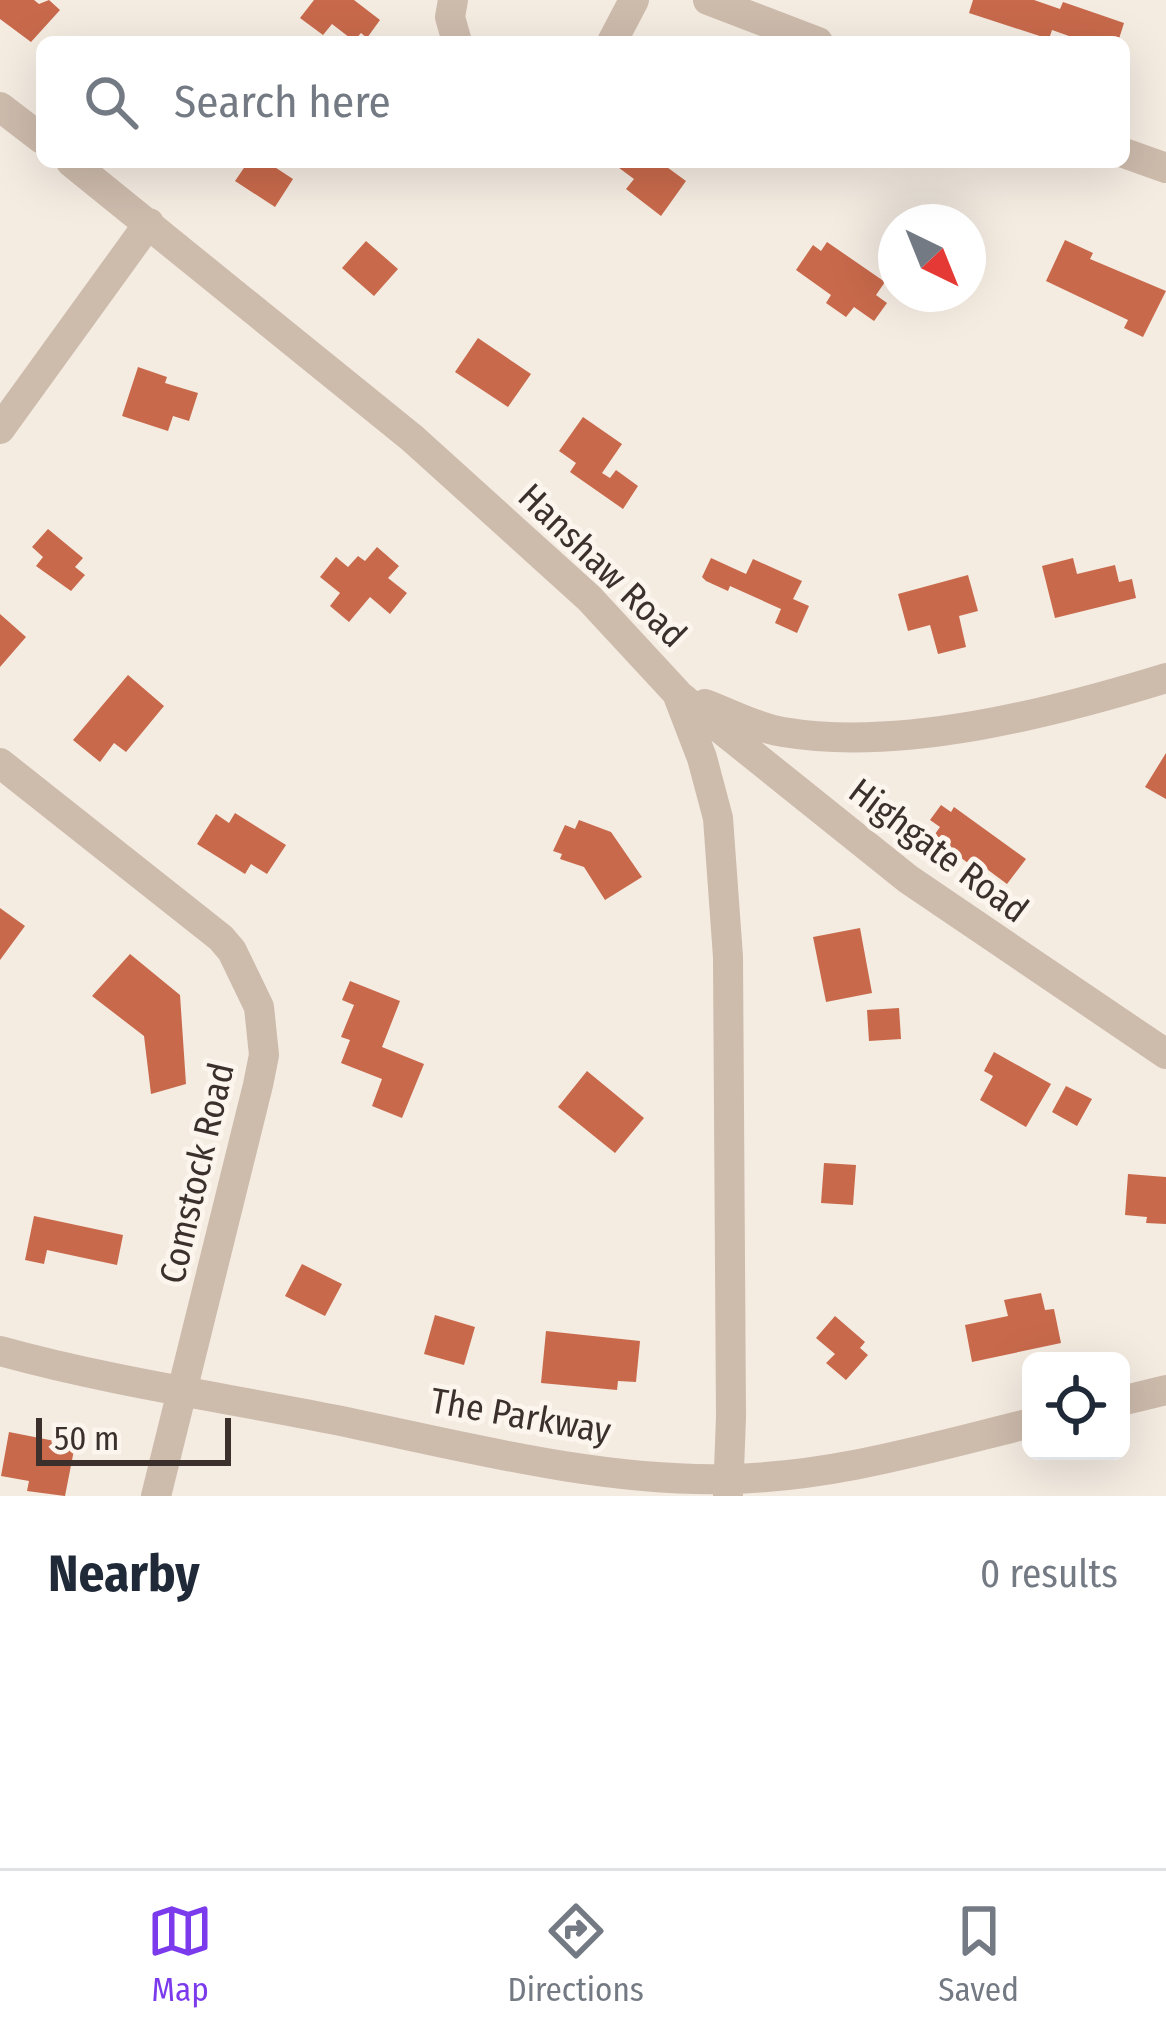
<!DOCTYPE html>
<html lang="en">
<head>
<meta charset="utf-8">
<style>
	:root { --surface:#fff; --page:#f6f6f7; --text:#1f2937; --muted:#747a83; --line:#e0e1e3; --accent:#7c3aed }
	body { margin:0; font-family:"Fira Sans Condensed",sans-serif; background:var(--page); color:var(--text) }
	.controls { position:absolute; right:36px; bottom:36px; display:grid; overflow:hidden; border-radius:18px; box-shadow:0 12px 48px #0002 }
	.controls button { width:108px; height:108px; display:grid; place-items:center; padding:0; border:0; border-bottom:3px solid var(--line); background:var(--surface); color:var(--text); font:60px sans-serif }
	.compass { position:absolute; left:878px; top:204px; width:108px; height:108px; border-radius:50%; background:var(--surface); box-shadow:0 12px 48px #0002; rotate:137deg }
	.scale { position:absolute; left:36px; bottom:30px; width:195px; box-sizing:border-box; padding-left:12px; border:6px solid #3b302b; border-top:0; font-size:33px; line-height:42px; white-space:nowrap; color:#3b302b; -webkit-text-stroke:9px #fbf5ee; paint-order:stroke }
	.list { margin:0; padding:0; list-style:none }
	h2 { display:flex; justify-content:space-between; align-items:center; height:156px; margin:0; padding:0 48px; font-size:51px }
	h2 small { font-size:39px; font-weight:400; color:var(--muted) }
	.icon { flex:none; width:66px; height:66px; fill:none; stroke:currentColor; stroke-width:2; stroke-linecap:round; stroke-linejoin:round }
	.map { position:relative; flex:none; width:1166px; height:1496px; overflow:hidden }
	.search { position:absolute; background:var(--surface); box-shadow:0 12px 48px #0002; left:36px; right:36px; top:36px; height:132px; display:flex; align-items:center; gap:30px; box-sizing:border-box; padding:0 42px; border-radius:18px; color:var(--muted); font-size:45px }
	.sheet { height:372px; background:var(--surface) }
	nav { display:flex; justify-content:space-around; align-items:center; box-sizing:border-box; height:168px; border-top:3px solid var(--line); background:var(--surface); font-size:33px; color:var(--muted) }
	nav a { display:grid; justify-items:center; gap:6px }
	nav .on { color:var(--accent) }
	.map>svg:first-child { display:block }
</style>
</head>
<body>
<div class="map">
<svg width="1166" height="1496" viewBox="0 0 1166 1496">
	<rect width="100%" height="100%" fill="#f4ebe1"/>
	<path fill="#c8694b" d="M0,0H34L39,4L49,0L60,10L31,42L0,19Z
		M314,0H354L380,20L367,38L361,33L354,41L332,24L323,35L300,18Z
		M973,0H1034L1060,9L1063,2L1124,23L1118,42H1086L1052,30L1049,39L969,13Z
		M248,162H267L293,179L275,207L235,181Z
		M611,162H660L686,181L661,216L626,189L634,179Z
		M1065,240L1093,253L1090,259L1166,291L1143,337L1124,328L1128,320L1046,281Z
		M366,241L398,269L374,296L342,268Z
		M827,242L885,282L876,295L887,303L874,321L854,307L846,317L826,303L831,295L796,270L813,245L821,251Z
		M478,338L531,374L508,407L455,372Z
		M138,367L167,377L165,383L198,393L189,421L173,416L168,431L122,416Z
		M583,417L622,444L602,473L610,478L616,470L638,486L623,509L570,472L576,463L559,451Z
		M48,529L83,558L75,567L85,575L71,591L36,566L43,557L32,547Z
		M377,547L399,566L388,578L407,593L390,614L370,597L349,622L330,606L340,593L320,577L336,557L348,567L358,556L365,561Z
		M711,558L746,574L753,559L802,581L793,599L809,606L797,633L775,623L781,609L730,586L728,591L706,581L702,577Z
		M1073,558L1077,574L1115,565L1119,582L1132,579L1136,598L1055,618L1042,566Z
		M968,575L978,611L959,616L966,647L938,654L930,625L908,631L898,594Z
		M0,614L26,637L0,667Z
		M128,675L164,706L126,752L114,743L100,762L73,740Z
		M1166,753V799L1145,787Z
		M941,805L951,812L954,807L1026,859L1007,884L976,861L972,866L933,837L940,827L930,820Z
		M235,813L286,845L267,874L251,864L245,874L197,844L216,814L229,823Z
		M579,820L611,832L642,877L605,900L584,867L560,859L562,854L553,851L565,825L575,829Z
		M0,908L25,926L0,960Z
		M860,928L872,993L826,1002L813,937Z
		M130,954L180,995L186,1084L151,1094L144,1036L92,996Z
		M350,981L400,1001L382,1047L424,1064L402,1118L372,1106L382,1079L341,1063L350,1040L341,1037L354,1005L342,1000Z
		M899,1008L901,1039L869,1041L867,1010Z
		M994,1052L1051,1084L1026,1127L980,1100L993,1076L984,1071Z
		M587,1071L644,1118L615,1153L558,1107Z
		M1066,1086L1092,1099L1077,1126L1052,1112Z
		M824,1163L856,1165L853,1205L821,1203Z
		M1128,1174L1166,1177V1224L1146,1223L1147,1217L1125,1215Z
		M34,1216L123,1235L117,1265L47,1250L44,1264L25,1260Z
		M302,1264L342,1284L325,1316L285,1296Z
		M1041,1293L1045,1310L1054,1309L1061,1343L972,1362L965,1325L1008,1316L1004,1300Z
		M435,1315L475,1327L464,1365L424,1354Z
		M835,1316L865,1342L860,1348L868,1355L846,1380L826,1363L835,1354L816,1338Z
		M546,1331L640,1341L636,1382L618,1381L617,1390L541,1383Z
		M9,1432L75,1445L65,1496L27,1491L29,1481L1,1476Z"/>
	<g fill="none" stroke-linecap="round" stroke-linejoin="round">
		<path stroke="#cdbbac" stroke-width="30" d="M453,0L450,17L457,42
			M708,0L818,42
			M612,42L634,0
			M0,107L42,139
			M1124,153L1166,168
			M71,162L412,438L589,598L677,693L702,758L718,818L728,957L731,1417L728,1496
			M0,429L149,223
			M681,697L908,879L1166,1054
			M705,704C730,713 757,728 783,732C901,752 1052,713 1166,678
			M0,763L221,938L232,951L259,1007L264,1055L258,1085L156,1496
			M0,1351C108,1381 221,1397 331,1419C459,1445 595,1482 727,1479C833,1477 929,1448 1031,1423
			M1121,1401L1166,1390"/>
	</g>
	<g text-anchor="middle" stroke-width="10" stroke-linejoin="round" paint-order="stroke">
		<g font-size="36" fill="#3b302b" stroke="#fbf5ee">
			<text transform="translate(603 565) rotate(44)" y="13">Hanshaw Road</text>
			<text transform="translate(939 850) rotate(37)" y="13">Highgate Road</text>
			<text transform="translate(196 1173) rotate(-77)" y="13">Comstock Road</text>
			<text transform="translate(521 1415) rotate(10)" y="13">The Parkway</text>
		</g>
	</g>
</svg>
<div class="controls">
<button><svg class="icon" aria-label="locate" viewBox="0 0 24 24"><circle cx="12" cy="12" r="6"/><path d="M12 2v4M12 18v4M2 12h4M18 12h4"/></svg></button>
</div>
<svg class="compass" viewBox="-18 -18 36 36"><path d="M0-13l5 13h-10z" fill="#e53935"/><path d="M0 13l5-13h-10z" fill="#747a83"/></svg>
<div class="scale">50 m</div>
<div class="search"><svg class="icon" aria-label="search" viewBox="0 0 24 24"><circle cx="10" cy="10" r="6"/><path d="M15 15l6 6"/></svg>Search here</div>
</div>
<section class="sheet">
<h2>Nearby<small>0 results</small></h2>
<ul class="list">
</ul>
</section>
<nav>
<a class="on"><svg class="icon" aria-label="map" viewBox="0 0 24 24"><path d="M3 6l6-2 6 2 6-2v14l-6 2-6-2-6 2zM9 4v14M15 6v14"/></svg>Map</a>
<a><svg class="icon" aria-label="directions" viewBox="0 0 24 24"><path d="M12 3l9 9-9 9-9-9zM9 14v-3h6M13 9l2 2-2 2"/></svg>Directions</a>
<a><svg class="icon" aria-label="saved" viewBox="0 0 24 24"><path d="M7 4h10v16l-5-4-5 4z"/></svg>Saved</a>
</nav>
</body>
</html>
